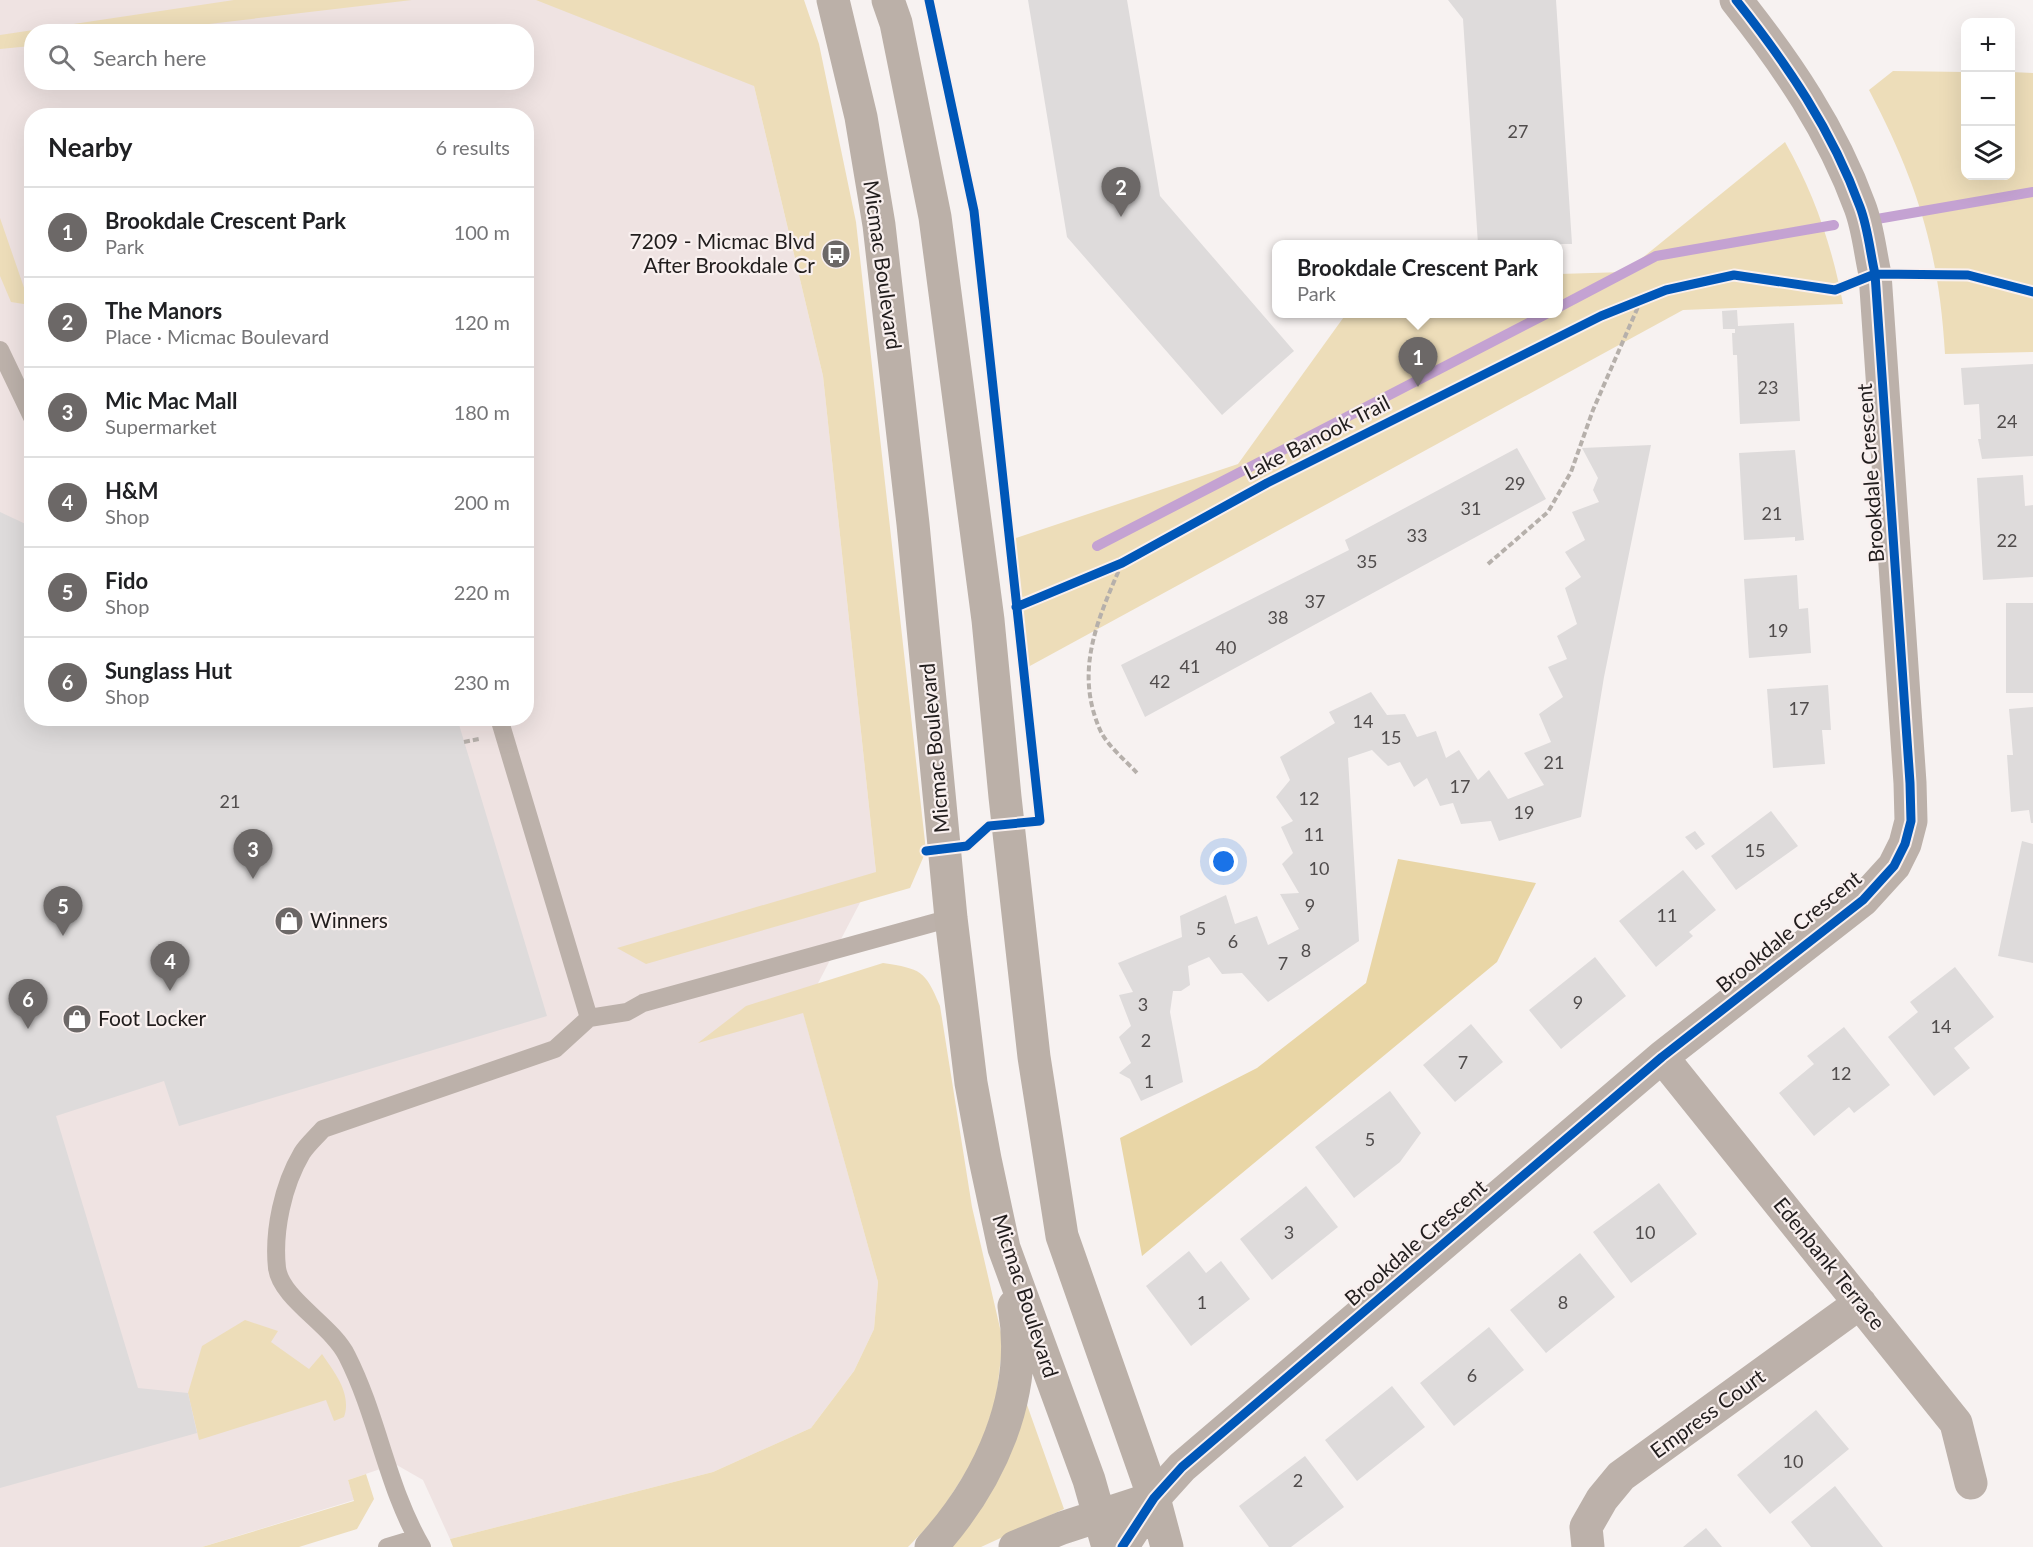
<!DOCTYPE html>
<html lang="en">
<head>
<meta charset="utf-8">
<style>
	:root { --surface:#fff; --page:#f2f2f2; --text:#202124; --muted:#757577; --line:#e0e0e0; --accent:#6c6867 }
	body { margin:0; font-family:Lato,sans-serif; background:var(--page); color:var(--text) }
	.controls { position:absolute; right:18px; top:18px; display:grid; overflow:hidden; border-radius:12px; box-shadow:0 6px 24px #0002 }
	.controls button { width:54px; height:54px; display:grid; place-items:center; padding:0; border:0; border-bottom:2px solid var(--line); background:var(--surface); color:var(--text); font:30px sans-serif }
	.you { position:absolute; left:1224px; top:862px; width:21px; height:21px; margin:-15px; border:4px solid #fff; border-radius:50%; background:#1a73e8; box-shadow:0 0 0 9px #1a73e833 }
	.badge { display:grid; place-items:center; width:39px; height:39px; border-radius:50%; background:var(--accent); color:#fff; font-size:20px; font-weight:700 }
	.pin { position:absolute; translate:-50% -50px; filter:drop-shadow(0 2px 3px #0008) }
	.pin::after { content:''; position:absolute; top:32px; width:21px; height:18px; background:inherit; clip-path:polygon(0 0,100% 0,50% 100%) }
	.popup { position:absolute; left:1272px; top:240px; width:291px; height:78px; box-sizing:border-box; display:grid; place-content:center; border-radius:12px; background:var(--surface); filter:drop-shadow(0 2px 4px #0005); font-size:20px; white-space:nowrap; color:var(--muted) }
	.popup b { font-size:22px; color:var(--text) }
	.popup::after { content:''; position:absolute; left:50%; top:100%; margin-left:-12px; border:12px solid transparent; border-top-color:var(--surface) }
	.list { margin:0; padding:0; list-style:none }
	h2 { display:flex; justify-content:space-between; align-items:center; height:78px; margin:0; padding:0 24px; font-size:26px }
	h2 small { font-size:20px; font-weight:400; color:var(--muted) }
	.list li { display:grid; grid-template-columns:39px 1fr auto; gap:18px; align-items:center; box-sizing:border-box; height:90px; padding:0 24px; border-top:2px solid var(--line) }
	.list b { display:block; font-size:22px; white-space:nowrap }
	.list p { margin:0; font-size:20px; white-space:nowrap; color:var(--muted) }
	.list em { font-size:20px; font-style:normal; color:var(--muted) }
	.icon { flex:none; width:33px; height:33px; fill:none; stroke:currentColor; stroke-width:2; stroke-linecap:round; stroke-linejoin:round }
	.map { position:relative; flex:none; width:2033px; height:1547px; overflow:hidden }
	.search { position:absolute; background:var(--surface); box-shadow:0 6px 24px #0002; left:24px; top:24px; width:510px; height:66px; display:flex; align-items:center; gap:15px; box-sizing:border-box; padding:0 21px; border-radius:24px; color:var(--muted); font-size:22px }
	.panel { position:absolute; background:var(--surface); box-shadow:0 6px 24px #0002; left:24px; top:108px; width:510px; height:618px; border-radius:24px }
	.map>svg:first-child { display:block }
</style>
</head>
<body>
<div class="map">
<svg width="2033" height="1547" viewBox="0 0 2033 1547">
	<rect width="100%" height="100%" fill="#f7f2f1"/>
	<path fill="#efe3e2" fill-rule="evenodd" d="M0,0H718L754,86L823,376L876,872L803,1012L878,1282L874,1329L854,1371L811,1428L713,1472L450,1539L423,1480L395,1464L348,1480L354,1500L202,1547H0ZM32,32H526V82H32ZM32,116H526V718H32Z"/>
	<path fill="#edddb9" d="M234,0H412L149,31L32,32L31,46L0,49V35Z
		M536,0H804L819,44L856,222L926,851L910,888L646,964L617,948L876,872L823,376L754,86Z
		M1893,71L1965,72L1966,176H2010L2011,72L2033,73V352L1945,354C1939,250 1917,182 1869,90Z
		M1785,142C1814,193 1832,246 1843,304L1683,310L1028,667L1013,539L1238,464L1346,314H1559V274L1625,272Z
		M0,218L30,305L11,302L0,276Z
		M883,963C921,969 925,970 940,1006L972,1207L1003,1341L996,1399L978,1453L938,1516L908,1547H453L450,1539L713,1472L811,1428L854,1371L874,1329L878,1282L803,1013L698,1043L746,1006Z
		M245,1320L278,1331L271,1342L309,1369L322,1354C335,1373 352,1394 344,1417L334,1421L326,1400L199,1440L188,1393L202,1346Z
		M1026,1402L1064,1509L981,1547H949Z
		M366,1474L374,1499L357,1529L299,1547H202L354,1501L348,1480Z"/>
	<path fill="#e9d6a6" d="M1398,859L1536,883L1497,962L1142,1256L1120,1138L1257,1068L1366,983Z"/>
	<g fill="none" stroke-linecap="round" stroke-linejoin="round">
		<path stroke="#c4a2d2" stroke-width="10" d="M1877,219L2033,192
			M1559,307L1656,256L1834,225
			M1097,546L1546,314"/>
	</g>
	<path fill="#dedbdb" d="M1028,0H1127L1160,196L1294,351L1222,415L1067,237Z
		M1448,0H1556L1572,244H1478L1463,19Z
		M1737,310L1738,326L1794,323L1800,421L1740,424L1737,355H1733L1732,333H1735V329H1723L1722,311Z
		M2033,364V456L1982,459L1978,439H1981L1979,404L1964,405L1961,368Z
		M1651,445L1604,677L1581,817L1499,841L1491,821L1461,824L1453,803L1440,806L1427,778L1414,787L1400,762L1388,766L1372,750L1348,758L1359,941L1268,1002L1242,973L1222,974L1209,957L1188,966L1190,985L1181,991H1173L1170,1012L1183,1082L1141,1101L1130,1079L1119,1073L1131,1063L1119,1037L1131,1026L1119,995L1133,992L1118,963L1182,937L1180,916L1226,895L1235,924L1257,916L1268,945L1299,929L1280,894L1299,893L1282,864L1293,853L1281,827L1293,821L1276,797L1290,780L1280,757L1335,723L1329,712L1371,692L1387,715L1405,714L1417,737L1436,731L1446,758L1459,750L1478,780L1489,770L1508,799L1544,785L1524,753L1551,742L1539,714L1563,697L1548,667L1567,659L1557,636L1577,624L1565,588L1581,577L1565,552L1585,540L1572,512L1599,502L1593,490L1598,478L1582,448Z
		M1517,448L1546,499L1145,717L1121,665L1349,550L1345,540Z
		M1795,450L1804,540L1795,541V537L1744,540L1739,453Z
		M2023,475L2025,506L2033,505V577L1983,580L1977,478Z
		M0,512L32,527V718H457L547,1016L179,1126L164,1081L56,1116L138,1388L188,1393L197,1433L0,1488Z
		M1797,575L1799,609L1808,608L1811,653L1749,658L1744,579Z
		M2006,603H2033V693H2006Z
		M1828,685L1831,730H1822L1825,764L1773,768L1767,689Z
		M2033,707V823H2031L2029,810L2011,812L2007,755H2013L2009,709Z
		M1771,811L1798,846L1736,890L1711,856Z
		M1695,831L1705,844L1696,850L1685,837Z
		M2022,841L2033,844V963L1998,956Z
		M1683,870L1716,910L1689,932L1693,936L1656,967L1619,921Z
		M1595,957L1626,996L1561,1049L1529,1010Z
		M1955,967L1994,1017L1954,1048L1970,1068L1934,1096L1888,1037L1918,1012L1910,1002Z
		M1471,1024L1503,1062L1455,1102L1423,1065Z
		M1844,1027L1890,1085L1854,1113L1849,1107L1814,1136L1779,1093L1814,1064L1807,1056Z
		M1390,1091L1421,1133L1400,1162L1354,1198L1315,1147Z
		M1659,1183L1697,1234L1631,1283L1593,1232Z
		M1306,1186L1338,1227L1272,1280L1240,1239Z
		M1189,1251L1206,1273L1221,1261L1250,1299L1191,1346L1146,1286Z
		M1580,1253L1615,1297L1546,1353L1510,1310Z
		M1489,1327L1524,1370L1454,1426L1420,1383Z
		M1392,1386L1425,1427L1357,1481L1325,1440Z
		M1816,1410L1849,1449L1770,1514L1737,1475Z
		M1305,1456L1344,1507L1291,1547H1269L1239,1506Z
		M1835,1486L1883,1547H1811L1791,1522Z
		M1706,1528L1722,1547H1683Z"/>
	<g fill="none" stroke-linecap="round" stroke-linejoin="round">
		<path stroke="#b6b0ab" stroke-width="4" stroke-dasharray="6 3" stroke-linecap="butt" d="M28,526L32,517
			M1122,563C1098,619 1073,671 1101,732C1108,746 1126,761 1137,773
			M1488,564L1548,512L1571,472L1593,410L1641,300
			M464,742L479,739"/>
		<path stroke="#bcb1aa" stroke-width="18" d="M0,350L32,417
			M499,718L589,1018
			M387,1547L417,1538
			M422,1547C387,1488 378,1417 347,1356C332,1325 281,1299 277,1268C273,1231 283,1185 302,1153C307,1145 316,1137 323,1129L555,1049L589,1018L627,1012L643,1003L951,918"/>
		<path stroke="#bcb1aa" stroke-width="33" d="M1662,1057L1956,1423L1971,1483
			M1154,1498L1182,1467L1662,1057L1863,900L1894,866L1905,844L1911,821L1910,783L1875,274C1870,252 1868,228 1860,207C1832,130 1787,64 1736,0
			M1588,1547L1586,1527L1602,1499L1621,1476L1860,1303"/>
		<path stroke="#bbb0a8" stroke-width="33" d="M833,0L861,117L879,225L913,524L951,918L971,1083L985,1159L1004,1248L1089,1480L1108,1547
			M888,0L896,23L935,217L988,620L1005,797L1034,1057L1062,1236L1154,1498L1167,1547
			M931,1547C990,1482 1030,1395 1014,1306
			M1015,1547L1062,1528L1154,1498
			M1122,1547L1154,1498"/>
		<g stroke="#f9f0ef" stroke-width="13">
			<path id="cycleway" d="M1016,607L1122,563L1267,483L1601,316L1666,290L1734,275L1835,290L1875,274L1968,275L2033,292
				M926,851L967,846L989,826L1040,821L974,211L929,0
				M1122,1547L1154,1498L1182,1467L1662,1057L1863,900L1894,866L1905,844L1911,821L1910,783L1875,274C1870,252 1868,228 1860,207C1832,130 1787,64 1736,0"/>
		</g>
		<use href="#cycleway" stroke="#0057b8" stroke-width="9"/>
	</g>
	<defs>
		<g id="bus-disc" transform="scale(1.5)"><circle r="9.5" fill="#6c6867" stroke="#f9f0ef"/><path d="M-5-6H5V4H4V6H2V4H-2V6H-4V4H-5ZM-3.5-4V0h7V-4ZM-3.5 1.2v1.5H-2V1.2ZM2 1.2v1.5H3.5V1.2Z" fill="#fff"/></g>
		<g id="shop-disc" transform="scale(1.5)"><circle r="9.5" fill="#6c6867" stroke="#f9f0ef"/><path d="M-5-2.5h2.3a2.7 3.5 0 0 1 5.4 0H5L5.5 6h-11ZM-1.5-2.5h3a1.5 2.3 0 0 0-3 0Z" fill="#fff"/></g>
	</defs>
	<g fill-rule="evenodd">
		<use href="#bus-disc" x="836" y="254"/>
		<use href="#shop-disc" x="289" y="921"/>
		<use href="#shop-disc" x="77" y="1019"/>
	</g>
	<g text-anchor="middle" stroke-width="4.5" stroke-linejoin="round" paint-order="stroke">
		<g font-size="18" fill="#504c4c">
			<text x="1518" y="138">27</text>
			<text x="1768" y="394">23</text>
			<text x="2007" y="428">24</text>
			<text x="1515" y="490">29</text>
			<text x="1471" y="515">31</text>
			<text x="1772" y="520">21</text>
			<text x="1417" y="542">33</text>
			<text x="2007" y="547">22</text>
			<text x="1367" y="568">35</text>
			<text x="1315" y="608">37</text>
			<text x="1278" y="624">38</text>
			<text x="1778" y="637">19</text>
			<text x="1226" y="654">40</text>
			<text x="1190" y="673">41</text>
			<text x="1160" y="688">42</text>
			<text x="1799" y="715">17</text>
			<text x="1363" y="728">14</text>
			<text x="1391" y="744">15</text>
			<text x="1554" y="769">21</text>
			<text x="1460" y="793">17</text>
			<text x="1309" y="805">12</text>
			<text x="230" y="808">21</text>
			<text x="1524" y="819">19</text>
			<text x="1314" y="841">11</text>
			<text x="1755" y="857">15</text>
			<text x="1319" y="875">10</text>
			<text x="1310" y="912">9</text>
			<text x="1667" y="922">11</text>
			<text x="1201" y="935">5</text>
			<text x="1233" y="948">6</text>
			<text x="1306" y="957">8</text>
			<text x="1283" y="970">7</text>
			<text x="1578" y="1009">9</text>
			<text x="1143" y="1011">3</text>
			<text x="1941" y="1033">14</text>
			<text x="1146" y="1047">2</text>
			<text x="1463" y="1069">7</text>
			<text x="1841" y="1080">12</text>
			<text x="1149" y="1088">1</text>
			<text x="1370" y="1146">5</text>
			<text x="1289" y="1239">3</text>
			<text x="1645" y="1239">10</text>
			<text x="1202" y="1309">1</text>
			<text x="1563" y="1309">8</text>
			<text x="1472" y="1382">6</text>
			<text x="1793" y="1468">10</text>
			<text x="1298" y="1487">2</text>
		</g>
		<g font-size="21" fill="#211d1d" stroke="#f9f0ef" text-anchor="start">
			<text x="815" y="249" text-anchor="end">7209 - Micmac Blvd<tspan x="815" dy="24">After Brookdale Cr</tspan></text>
			<text x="310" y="928">Winners</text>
			<text x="98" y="1026">Foot Locker</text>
		</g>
		<g font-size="21" fill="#211d1d" stroke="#f9f0ef">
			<text transform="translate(882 265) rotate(82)" y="7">Micmac Boulevard</text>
			<text transform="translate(1317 438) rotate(-27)" y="7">Lake Banook Trail</text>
			<text transform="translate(1871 473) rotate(-94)" y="7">Brookdale Crescent</text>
			<text transform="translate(935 748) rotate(-95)" y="7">Micmac Boulevard</text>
			<text transform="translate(1789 932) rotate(-39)" y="7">Brookdale Crescent</text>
			<text transform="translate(1416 1243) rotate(-41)" y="7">Brookdale Crescent</text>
			<text transform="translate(1829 1264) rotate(51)" y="7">Edenbank Terrace</text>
			<text transform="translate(1025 1296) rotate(72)" y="7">Micmac Boulevard</text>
			<text transform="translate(1708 1414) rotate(-36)" y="7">Empress Court</text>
		</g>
	</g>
</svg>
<div class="controls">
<button>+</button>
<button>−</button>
<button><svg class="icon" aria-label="layers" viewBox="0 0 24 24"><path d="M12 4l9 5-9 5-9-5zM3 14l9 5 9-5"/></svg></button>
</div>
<div class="you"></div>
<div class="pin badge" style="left:1418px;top:387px">1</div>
<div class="popup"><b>Brookdale Crescent Park</b>Park</div>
<div class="pin badge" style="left:1121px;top:217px">2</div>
<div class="pin badge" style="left:253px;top:879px">3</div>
<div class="pin badge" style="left:170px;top:991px">4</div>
<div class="pin badge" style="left:63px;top:936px">5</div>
<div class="pin badge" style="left:28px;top:1029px">6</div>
<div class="search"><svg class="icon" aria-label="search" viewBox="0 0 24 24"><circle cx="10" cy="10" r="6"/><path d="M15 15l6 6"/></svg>Search here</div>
<section class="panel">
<h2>Nearby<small>6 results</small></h2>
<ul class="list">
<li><span class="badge">1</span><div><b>Brookdale Crescent Park</b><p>Park</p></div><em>100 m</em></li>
<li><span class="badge">2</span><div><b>The Manors</b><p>Place · Micmac Boulevard</p></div><em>120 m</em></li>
<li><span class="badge">3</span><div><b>Mic Mac Mall</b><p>Supermarket</p></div><em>180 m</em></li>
<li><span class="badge">4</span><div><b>H&amp;M</b><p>Shop</p></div><em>200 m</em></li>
<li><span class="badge">5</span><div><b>Fido</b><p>Shop</p></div><em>220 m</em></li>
<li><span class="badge">6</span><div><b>Sunglass Hut</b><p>Shop</p></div><em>230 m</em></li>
</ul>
</section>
</div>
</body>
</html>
